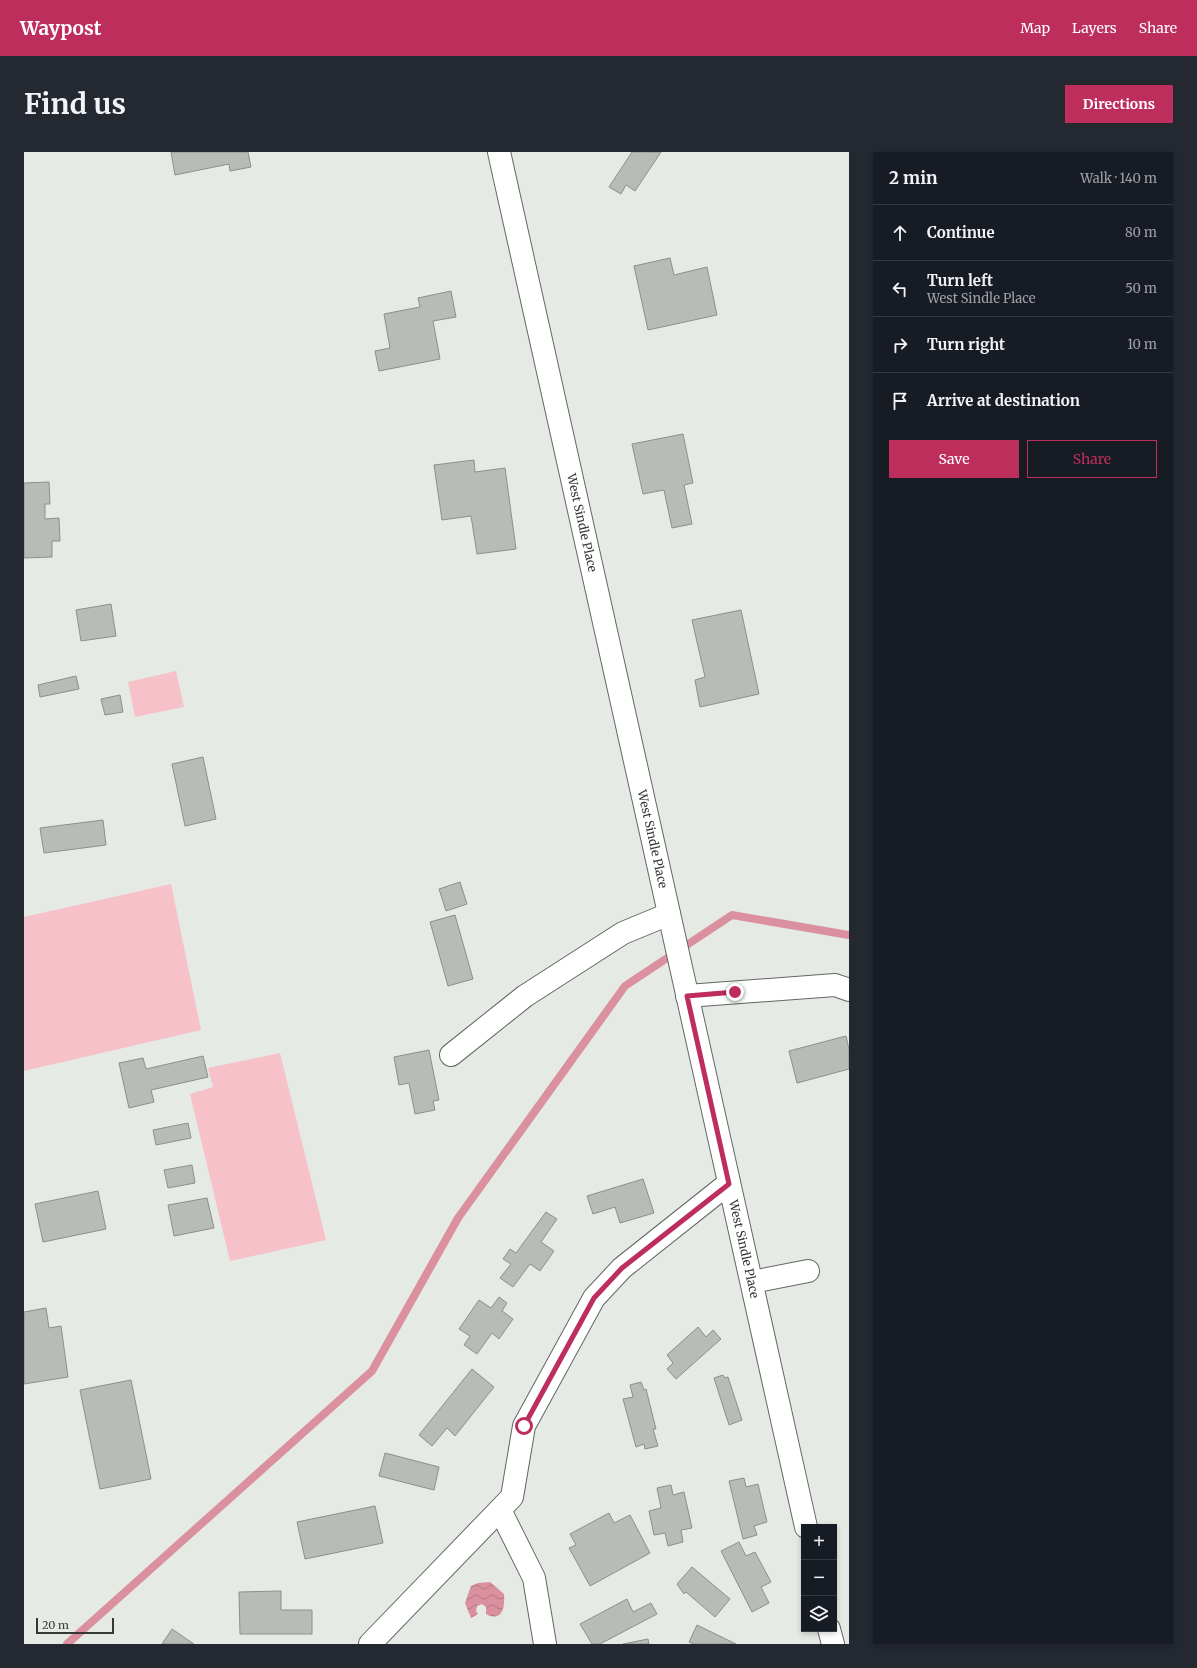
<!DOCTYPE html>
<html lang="en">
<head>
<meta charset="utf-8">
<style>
	:root { --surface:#171b24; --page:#242831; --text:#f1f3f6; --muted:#9ea1a6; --line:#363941; --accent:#bd2e5c }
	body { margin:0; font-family:Merriweather,serif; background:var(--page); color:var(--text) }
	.controls { position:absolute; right:12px; bottom:12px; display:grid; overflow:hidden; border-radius:0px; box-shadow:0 2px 6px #0003 }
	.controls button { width:36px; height:36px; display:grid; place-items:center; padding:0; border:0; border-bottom:1px solid var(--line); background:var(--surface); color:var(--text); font:20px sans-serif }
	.scale { position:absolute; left:12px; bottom:10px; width:78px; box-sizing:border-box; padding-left:4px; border:2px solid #363836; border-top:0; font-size:11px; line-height:14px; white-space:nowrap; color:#363836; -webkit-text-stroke:3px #e5eae4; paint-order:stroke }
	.stop { position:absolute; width:12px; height:12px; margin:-9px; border:3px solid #bd2e5c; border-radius:50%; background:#fff }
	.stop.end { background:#bd2e5c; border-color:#fff; box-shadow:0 1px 4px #0008 }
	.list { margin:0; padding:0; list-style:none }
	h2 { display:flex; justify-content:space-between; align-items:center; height:52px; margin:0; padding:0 16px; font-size:17px }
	h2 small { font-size:13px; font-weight:400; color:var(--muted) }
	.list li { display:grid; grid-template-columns:26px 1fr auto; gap:12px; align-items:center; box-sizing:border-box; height:56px; padding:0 16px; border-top:1px solid var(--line) }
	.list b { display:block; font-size:15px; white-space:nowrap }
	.list p { margin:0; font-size:13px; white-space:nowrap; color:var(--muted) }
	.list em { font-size:13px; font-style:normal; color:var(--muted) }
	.actions { display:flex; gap:8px; padding:12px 16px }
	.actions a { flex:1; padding:9px 0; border:1px solid var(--accent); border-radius:0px; text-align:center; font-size:14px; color:var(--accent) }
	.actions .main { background:var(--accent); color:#fff }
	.icon { flex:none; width:22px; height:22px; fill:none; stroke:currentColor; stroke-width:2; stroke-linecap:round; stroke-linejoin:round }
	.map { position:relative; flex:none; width:825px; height:1492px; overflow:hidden; border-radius:0px }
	header { display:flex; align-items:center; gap:24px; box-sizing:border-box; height:56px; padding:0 20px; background:var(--accent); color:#fff }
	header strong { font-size:19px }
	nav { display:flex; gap:22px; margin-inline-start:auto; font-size:14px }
	.intro { display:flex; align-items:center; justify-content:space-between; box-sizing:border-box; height:96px; padding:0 24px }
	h1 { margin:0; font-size:28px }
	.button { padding:10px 18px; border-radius:0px; background:var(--accent); color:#fff; font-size:14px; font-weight:700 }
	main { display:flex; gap:24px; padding:0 24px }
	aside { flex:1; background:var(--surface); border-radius:0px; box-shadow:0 2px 6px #0003 }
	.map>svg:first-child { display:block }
</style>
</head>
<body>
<header>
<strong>Waypost</strong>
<nav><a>Map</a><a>Layers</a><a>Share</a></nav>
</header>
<div class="intro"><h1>Find us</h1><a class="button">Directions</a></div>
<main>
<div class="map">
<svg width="825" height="1492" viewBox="0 0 825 1492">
	<defs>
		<pattern id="water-waves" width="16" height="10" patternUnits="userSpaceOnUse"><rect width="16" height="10" fill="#db909f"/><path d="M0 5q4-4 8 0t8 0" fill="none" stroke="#b27782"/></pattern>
	</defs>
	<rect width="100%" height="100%" fill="#e5eae4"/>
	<path fill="#f7c1ca" d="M152,519L160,555L111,565L104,530Z
		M147,732L177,878L0,919V765Z
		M256,901L302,1088L206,1109L166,942L189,935L184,916Z"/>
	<path fill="url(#water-waves)" d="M466,1430L480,1442C481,1454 479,1471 462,1462V1455L458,1452L453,1454L452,1459L454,1462L447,1466L441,1451L447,1434L454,1431Z"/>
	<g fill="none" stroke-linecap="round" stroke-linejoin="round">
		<path stroke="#db909f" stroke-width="8" d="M43,1492L348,1219L434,1066L601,834L708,763L825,783"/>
	</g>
	<path fill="#b7bcb6" stroke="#8b908a" d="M147,0H224L227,15L206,19L205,12L151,23Z
		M608,0H637L611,39L602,33L597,42L585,35Z
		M646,106L650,123L683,115L693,163L624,178L610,114Z
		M427,139L432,165L409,169L416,207L355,219L351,199L366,196L360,162L396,155L394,146Z
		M659,282L669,331L660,333L668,372L648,376L640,338L619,342L608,292Z
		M450,308L451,320L481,316L492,397L453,402L447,364L418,368L410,313Z
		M25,330L26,352H21V367L35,366L36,389H28V405L0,406V331Z
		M87,452L92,484L57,489L52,458Z
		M717,458L735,542L676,555L671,528L681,525L668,468Z
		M52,524L55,537L16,545L14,533Z
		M96,543L99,560L81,563L77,547Z
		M179,605L192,667L161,674L148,612Z
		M79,668L82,693L20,701L16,676Z
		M436,730L443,752L422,759L415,737Z
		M431,763L449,827L424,834L406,770Z
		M822,884L825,897V917L773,931L765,899Z
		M405,898L415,948L409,949L411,958L391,962L385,931L375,933L370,905Z
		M179,904L184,925L127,938L130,950L105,956L95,911L119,906L122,917Z
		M164,971L167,986L132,993L129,978Z
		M168,1013L171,1031L144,1036L140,1018Z
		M619,1027L630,1061L596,1071L591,1055L569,1062L563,1044Z
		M74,1039L82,1077L19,1090L11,1052Z
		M183,1046L190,1076L150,1084L144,1053Z
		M522,1060L533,1067L517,1090L530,1099L516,1119L506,1112L489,1135L476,1126L487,1112L479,1107L486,1097L492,1101Z
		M475,1145L483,1151L478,1159L489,1167L475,1187L468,1181L453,1202L440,1193L446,1184L435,1177L455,1148L467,1156Z
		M22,1156L25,1176L37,1174L44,1225L0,1232V1160Z
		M674,1175L682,1185L689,1178L697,1187L652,1227L643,1217L649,1211L643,1203Z
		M448,1217L470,1235L431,1284L423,1276L408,1294L395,1283Z
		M699,1223L701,1226L704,1225L718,1268L705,1273L690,1226Z
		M107,1228L127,1327L76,1337L56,1238Z
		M617,1230L620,1238L622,1237L632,1277H629L634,1294L621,1297L620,1292L612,1295L599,1247L609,1245L606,1233Z
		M361,1301L415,1315L410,1338L355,1324Z
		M720,1326L722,1335L734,1332L743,1370L730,1374L733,1383L719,1387L705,1329Z
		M647,1333L649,1343L660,1340L668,1376L657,1378L659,1390L644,1394L641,1381L630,1383L625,1359L637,1356L633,1336Z
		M351,1354L359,1391L281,1407L273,1370Z
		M585,1361L590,1371L606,1363L626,1401L566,1434L545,1396L552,1393L546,1382Z
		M715,1390L722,1404L731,1400L747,1430L737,1435L745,1451L728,1460L697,1399Z
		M668,1415L706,1447L691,1465L662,1440L660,1442L653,1432Z
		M257,1439V1458H288V1482H216L215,1440Z
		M603,1447L609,1460L627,1451L633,1462L576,1492H568L556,1472Z
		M673,1473L712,1492H670L665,1490Z
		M148,1477L170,1492H138Z
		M624,1487L625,1492H599Z"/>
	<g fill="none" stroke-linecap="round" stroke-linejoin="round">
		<g stroke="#626762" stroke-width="24">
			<g id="minor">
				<path id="s1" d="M475,0L782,1375"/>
				<path d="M663,844L811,833L825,838"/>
				<path d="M427,903L501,844L599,781L645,762"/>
				<path d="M728,1130L784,1119"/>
				<path d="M476,1358L510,1426L521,1492"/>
				<path d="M805,1477L809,1492"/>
				<path d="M346,1492L488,1345L500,1274L570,1146L598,1116L705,1031"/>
			</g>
		</g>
		<use href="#minor" stroke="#fff" stroke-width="22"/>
	</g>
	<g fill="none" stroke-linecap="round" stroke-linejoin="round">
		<path stroke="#bd2e5c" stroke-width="5" d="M500,1274L570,1146L598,1116L705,1032L663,844L711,840"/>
	</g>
	<g text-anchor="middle" stroke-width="3.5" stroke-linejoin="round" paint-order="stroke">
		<g font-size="12" fill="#363836" stroke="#e5eae4">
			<text dy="4" stroke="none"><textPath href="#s1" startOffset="380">West Sindle Place</textPath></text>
			<text dy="4" stroke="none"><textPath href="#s1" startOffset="704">West Sindle Place</textPath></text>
			<text dy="4" stroke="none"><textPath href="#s1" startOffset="1124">West Sindle Place</textPath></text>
		</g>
	</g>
</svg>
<div class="controls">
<button>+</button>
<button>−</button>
<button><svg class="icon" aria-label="layers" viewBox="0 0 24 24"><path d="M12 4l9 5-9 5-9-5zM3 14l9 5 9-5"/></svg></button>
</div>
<div class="scale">20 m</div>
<div class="stop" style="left:500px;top:1274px"></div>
<div class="stop end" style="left:711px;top:840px"></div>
</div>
<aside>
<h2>2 min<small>Walk · 140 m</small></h2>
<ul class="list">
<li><svg class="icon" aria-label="ahead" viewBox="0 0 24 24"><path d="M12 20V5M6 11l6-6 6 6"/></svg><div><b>Continue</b></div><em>80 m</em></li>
<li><svg class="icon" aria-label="left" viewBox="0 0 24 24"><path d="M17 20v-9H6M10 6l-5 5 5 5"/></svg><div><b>Turn left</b><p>West Sindle Place</p></div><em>50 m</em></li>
<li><svg class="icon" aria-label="right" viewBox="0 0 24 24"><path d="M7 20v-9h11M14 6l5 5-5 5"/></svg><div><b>Turn right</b></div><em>10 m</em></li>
<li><svg class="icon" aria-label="arrive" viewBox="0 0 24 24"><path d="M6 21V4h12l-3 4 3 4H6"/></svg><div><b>Arrive at destination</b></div></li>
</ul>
<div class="actions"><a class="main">Save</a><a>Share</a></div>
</aside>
</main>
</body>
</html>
